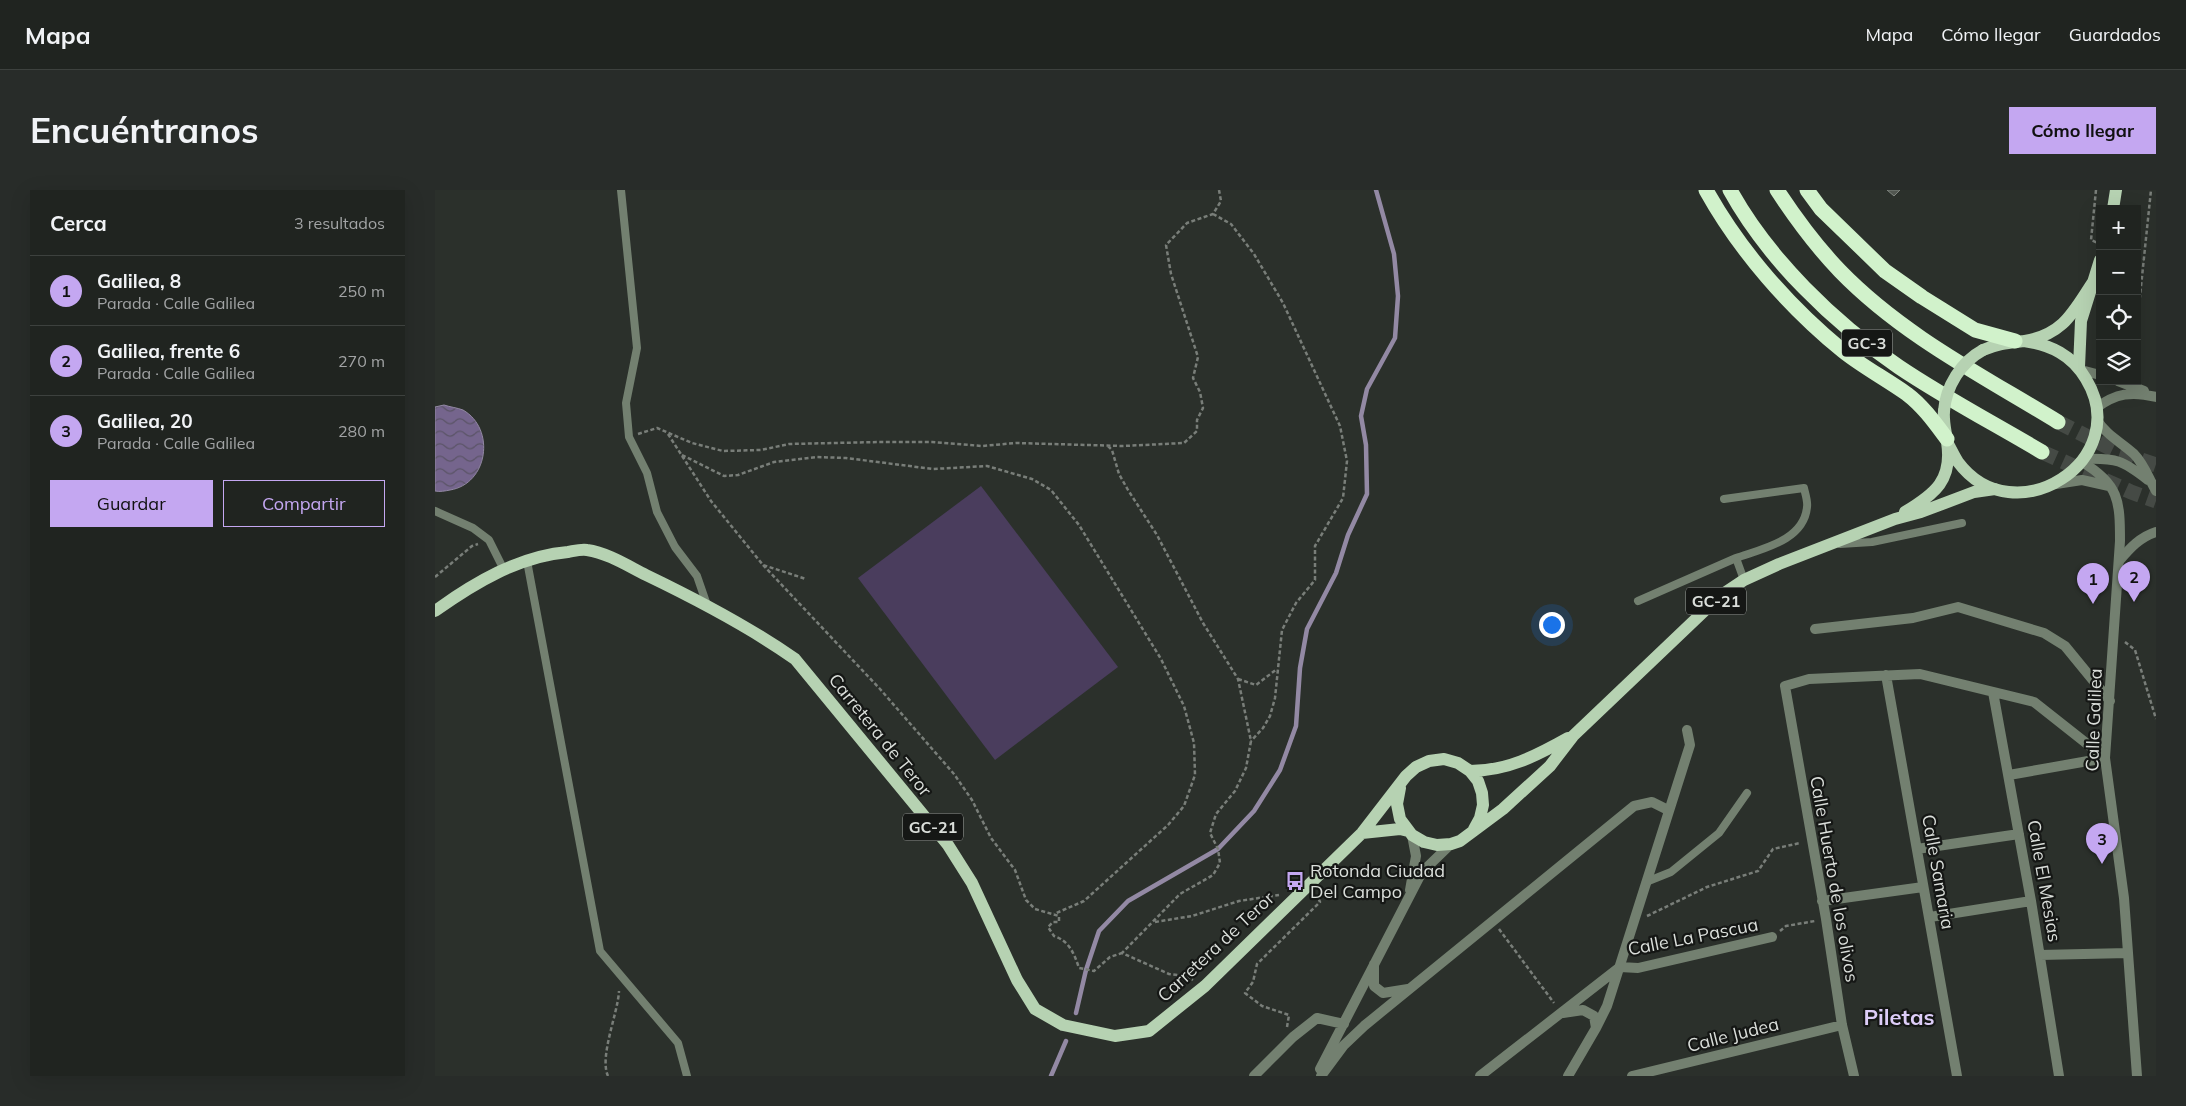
<!DOCTYPE html>
<html lang="es">
<head>
<meta charset="utf-8">
<style>
	:root { --surface:#202420; --page:#282c29; --text:#f1f3f6; --muted:#a2a4a5; --line:#3d413e; --accent:#c4a7f1 }
	body { margin:0; font-family:Mulish,sans-serif; background:var(--page); color:var(--text) }
	.controls { position:absolute; right:15px; top:15px; display:grid; overflow:hidden; border-radius:0px; box-shadow:0 5px 20px #0002 }
	.controls button { width:45px; height:45px; display:grid; place-items:center; padding:0; border:0; border-bottom:1px solid var(--line); background:var(--surface); color:var(--text); font:25px sans-serif }
	.you { position:absolute; left:1116px; top:434px; width:18px; height:18px; margin:-12px; border:4px solid #fff; border-radius:50%; background:#1a73e8; box-shadow:0 0 0 8px #1a73e833 }
	.badge { display:grid; place-items:center; width:32px; height:32px; border-radius:50%; background:var(--accent); color:#111; font-size:16px; font-weight:700 }
	.pin { position:absolute; translate:-50% -41px; filter:drop-shadow(0 1px 2px #0008) }
	.pin::after { content:''; position:absolute; top:26px; width:18px; height:15px; background:inherit; clip-path:polygon(0 0,100% 0,50% 100%) }
	.list { margin:0; padding:0; list-style:none }
	h2 { display:flex; justify-content:space-between; align-items:center; height:65px; margin:0; padding:0 20px; font-size:21px }
	h2 small { font-size:16px; font-weight:400; color:var(--muted) }
	.list li { display:grid; grid-template-columns:32px 1fr auto; gap:15px; align-items:center; box-sizing:border-box; height:70px; padding:0 20px; border-top:1px solid var(--line) }
	.list b { display:block; font-size:19px; white-space:nowrap }
	.list p { margin:0; font-size:16px; white-space:nowrap; color:var(--muted) }
	.list em { font-size:16px; font-style:normal; color:var(--muted) }
	.actions { display:flex; gap:10px; padding:15px 20px }
	.actions a { flex:1; padding:11px 0; border:1px solid var(--accent); border-radius:0px; text-align:center; font-size:18px; color:var(--accent) }
	.actions .main { background:var(--accent); color:#111 }
	.icon { flex:none; width:28px; height:28px; fill:none; stroke:currentColor; stroke-width:2; stroke-linecap:round; stroke-linejoin:round }
	.map { position:relative; flex:none; width:1721px; height:886px; overflow:hidden; border-radius:0px }
	header { display:flex; align-items:center; gap:30px; box-sizing:border-box; height:70px; padding:0 25px; background:var(--surface); border-bottom:1px solid var(--line) }
	header strong { font-size:24px }
	nav { display:flex; gap:28px; margin-inline-start:auto; font-size:18px }
	.intro { display:flex; align-items:center; justify-content:space-between; box-sizing:border-box; height:120px; padding:0 30px }
	h1 { margin:0; font-size:35px }
	.button { padding:12px 22px; border-radius:0px; background:var(--accent); color:#111; font-size:18px; font-weight:700 }
	main { display:flex; gap:30px; padding:0 30px }
	aside { flex:1; background:var(--surface); border-radius:0px; box-shadow:0 5px 20px #0002 }
	.map>svg:first-child { display:block }
</style>
</head>
<body>
<header>
<strong>Mapa</strong>
<nav><a>Mapa</a><a>Cómo llegar</a><a>Guardados</a></nav>
</header>
<div class="intro"><h1>Encuéntranos</h1><a class="button">Cómo llegar</a></div>
<main>
<aside>
<h2>Cerca<small>3 resultados</small></h2>
<ul class="list">
<li><span class="badge">1</span><div><b>Galilea, 8</b><p>Parada · Calle Galilea</p></div><em>250 m</em></li>
<li><span class="badge">2</span><div><b>Galilea, frente 6</b><p>Parada · Calle Galilea</p></div><em>270 m</em></li>
<li><span class="badge">3</span><div><b>Galilea, 20</b><p>Parada · Calle Galilea</p></div><em>280 m</em></li>
</ul>
<div class="actions"><a class="main">Guardar</a><a>Compartir</a></div>
</aside>
<div class="map">
<svg width="1721" height="886" viewBox="0 0 1721 886">
	<defs>
		<pattern id="water-waves" width="16" height="10" patternUnits="userSpaceOnUse" patternTransform="scale(1.25)"><rect width="16" height="10" fill="#75658d"/><path d="M0 5q4-4 8 0t8 0" fill="none" stroke="#5b5467"/></pattern>
	</defs>
	<rect width="100%" height="100%" fill="#2b302b"/>
	<path fill="#4a3d5d" d="M546,296L683,477L560,570L423,388Z"/>
	<path fill="url(#water-waves)" stroke="#9389a4" d="M9,215C15,217 23,218 28,220C61,239 53,294 15,300C10,301 5,302 0,301V217Z"/>
	<g fill="none" stroke-linecap="round" stroke-linejoin="round">
		<path stroke="#9389a4" stroke-width="4.5" d="M641,823L651,780L664,741L693,711L783,659L819,621L845,580L861,536L865,478L872,439L901,383L913,345L932,304L931,255L926,226L932,199L960,148L963,106L959,64L941,0
			M616,886L631,851"/>
	</g>
	<path fill="#515650" stroke="#7f847e" d="M1452,0H1465L1459,6Z"/>
	<g fill="none" stroke-linecap="round" stroke-linejoin="round">
		<path stroke="#454a45" stroke-width="15" stroke-dasharray="15 8" stroke-linecap="butt" d="M1623,232L1683,262L1721,275
			M1607,262L1696,302L1721,311"/>
		<path stroke="#797e79" stroke-width="2.5" stroke-dasharray="4 2.5" stroke-linecap="butt" d="M1661,0L1656,50L1665,54
			M778,24L796,34L819,64L848,113L905,236L912,271L908,308L880,356V390L861,413L847,440L840,508L835,526L828,538L816,551
			M1702,69L1709,70
			M1702,135L1716,0
			M203,244L222,238L257,253L288,261L326,260L354,254L444,252H497L547,256L581,253L688,256L749,253L762,241V230L768,218L765,202L758,188L763,167L736,84L731,55L752,33L778,24L786,11L784,0
			M233,244L276,311L328,375L371,389
			M673,256L677,260L684,284L693,300L722,345L768,433L803,489L816,551L811,578L800,601L781,624L775,643L783,659L785,673L778,685L745,704L687,763L734,784L750,786L758,790
			M247,265L289,286L303,285L339,272L382,267L411,268L498,279L552,276L597,289L616,300L644,335L726,469L749,516L759,553L760,585L749,616L733,635L649,711L619,724
			M328,375L445,499L519,584L537,610L556,648L580,680L591,710L600,719L624,726V732H618L613,737L619,746C634,751 639,763 644,778L659,781L675,767L687,763
			M0,387L37,356L43,354
			M1690,452L1700,460L1721,529
			M803,489L821,495L842,479
			M1212,726L1272,697L1323,681L1338,659L1365,653
			M720,732L757,726L804,711L844,705
			M1064,739L1119,813
			M1345,741L1351,736L1380,731
			M852,837L854,825L827,816L810,803L818,792L822,774L885,712L882,705
			M173,886C164,867 183,823 184,801"/>
		<path stroke="#738070" stroke-width="8" d="M186,0L202,158L191,213L194,247L212,283L222,322L240,357L262,386L272,415
			M1289,309L1369,298C1370,303 1373,311 1372,317C1369,351 1326,359 1301,368L1309,390
			M0,321L38,338L54,350L69,380
			M1405,354L1437,352L1527,333
			M92,371L165,761L243,853L252,886
			M1203,411L1301,368
			M1211,692L1236,682L1284,643L1312,603"/>
		<path stroke="#738070" stroke-width="10" d="M1646,180L1665,185
			M1683,191L1709,201
			M1661,218C1681,203 1697,201 1721,207
			M1647,272C1684,294 1685,311 1685,351L1670,568L1689,708L1702,886
			M1621,294L1647,290L1674,296
			M1380,439L1478,428L1523,417L1609,443L1630,456L1675,511
			M1451,485L1522,886
			M1558,502L1596,711L1624,886
			M1574,585L1670,568
			M1482,659L1584,644
			M975,700L981,666L977,645
			M1387,711L1488,697
			M1495,727L1596,711
			M1605,765L1693,763
			M939,774V796L948,803L973,799
			M1128,823L1148,820L1159,826L1161,838
			M885,879L987,682L1016,654
			M819,886L858,847L882,828L909,834
			M886,886L909,855L929,836L1199,616L1217,612L1233,620
			M1045,886L1185,777L1203,778L1337,747
			M1133,886L1161,838L1172,816L1255,555L1252,540
			M1197,886L1407,835
			M1419,886L1407,835L1391,729L1350,496L1374,489L1485,484L1599,512L1670,568"/>
		<path stroke="#738070" stroke-width="10" d="M1662,230C1671,245 1686,252 1699,264C1709,274 1714,289 1721,301
			M1649,269C1682,268 1687,270 1713,290
			M1684,371C1695,358 1705,347 1721,342"/>
		<path stroke="#b6d2b2" stroke-width="12" d="M1678,19L1681,0
			M1548,160C1565,153 1573,153 1590,151C1629,144 1638,122 1658,92
			M1644,177L1646,131L1665,70
			M1512,252C1516,259 1519,266 1523,272C1579,347 1700,270 1651,189C1637,165 1616,155 1589,151
			M1470,322C1500,304 1518,290 1512,252C1511,241 1508,232 1509,221
			M0,421C39,393 84,366 133,362C139,361 146,359 152,360C173,363 193,376 211,385C263,410 313,436 360,469L513,655L537,693L582,790L600,819L628,835L680,846L714,841L770,796L927,643L971,586L981,577L994,571L1009,569L1023,573L1035,581L1043,591L1047,603L1048,615L1045,628L1039,639
			M1035,581C1072,581 1101,566 1133,548
			M965,598L962,614L965,629L977,645L989,652L1002,655L1016,654L1025,651L1068,619L1115,576L1138,546L1285,406L1309,390L1344,374L1460,329L1486,322L1539,302L1560,299
			M927,643L965,639L973,641"/>
		<path stroke="#d1f2cb" stroke-width="15" d="M1271,0C1305,61 1354,117 1408,161C1428,177 1451,189 1472,204C1488,216 1500,233 1512,249
			M1295,0C1333,69 1399,133 1464,177C1510,208 1560,234 1607,262
			M1342,0C1361,29 1381,56 1405,81C1467,145 1548,186 1623,232
			M1372,0L1386,19L1450,81L1487,107L1540,140L1580,151"/>
		<path stroke="#b6d2b2" stroke-width="12" d="M1509,221C1511,196 1526,172 1548,160"/>
	</g>
	<defs>
		<g id="bus-bare" transform="scale(1.5)"><path d="M-5-6H5V4H4V6H2V4H-2V6H-4V4H-5ZM-3.5-4V0h7V-4ZM-3.5 1.2v1.5H-2V1.2ZM2 1.2v1.5H3.5V1.2Z" fill="#c4a7f1" stroke="#151715" stroke-width="2.5" paint-order="stroke"/></g>
	</defs>
	<g fill-rule="evenodd">
		<use href="#bus-bare" x="860" y="691"/>
	</g>
	<g text-anchor="middle" stroke-width="4.5" stroke-linejoin="round" paint-order="stroke">
		<g fill="#151715" stroke="#9fa29f" stroke-width="1">
			<rect x="1407" y="139.5" width="50" height="27" rx="4"/>
			<rect x="1251" y="397.5" width="60" height="27" rx="4"/>
			<rect x="468" y="623.5" width="60" height="27" rx="4"/>
		</g>
		<g font-size="16" font-weight="bold" fill="#dadeda">
			<text x="1432" y="159">GC-3</text>
			<text x="1281" y="417">GC-21</text>
			<text x="498" y="643">GC-21</text>
		</g>
		<g font-size="18" fill="#dadeda" stroke="#151715">
			<text transform="translate(1659 530) rotate(-88)" y="6">Calle Galilea</text>
			<text transform="translate(445 545) rotate(51)" y="6">Carretera de Teror</text>
			<text transform="translate(1503 682) rotate(80)" y="6">Calle Samaria</text>
			<text transform="translate(1399 689) rotate(80)" y="6">Calle Huerto de los olivos</text>
			<text transform="translate(1609 691) rotate(80)" y="6">Calle El Mesias</text>
			<text transform="translate(1258 747) rotate(-11)" y="6">Calle La Pascua</text>
			<text transform="translate(781 757) rotate(-43)" y="6">Carretera de Teror</text>
			<text transform="translate(1298 845) rotate(-14)" y="6">Calle Judea</text>
		</g>
		<g font-size="18" fill="#dadeda" stroke="#151715" text-anchor="start">
			<text x="875" y="687">Rotonda Ciudad<tspan x="875" dy="21">Del Campo</tspan></text>
		</g>
		<g font-size="22" font-weight="bold" fill="#ddcdf8" stroke="#151715">
			<text x="1464" y="835">Piletas</text>
		</g>
	</g>
</svg>
<div class="controls">
<button>+</button>
<button>−</button>
<button><svg class="icon" aria-label="locate" viewBox="0 0 24 24"><circle cx="12" cy="12" r="6"/><path d="M12 2v4M12 18v4M2 12h4M18 12h4"/></svg></button>
<button><svg class="icon" aria-label="layers" viewBox="0 0 24 24"><path d="M12 4l9 5-9 5-9-5zM3 14l9 5 9-5"/></svg></button>
</div>
<div class="you"></div>
<div class="pin badge" style="left:1658px;top:414px">1</div>
<div class="pin badge" style="left:1699px;top:412px">2</div>
<div class="pin badge" style="left:1667px;top:674px">3</div>
</div>
</main>
</body>
</html>
